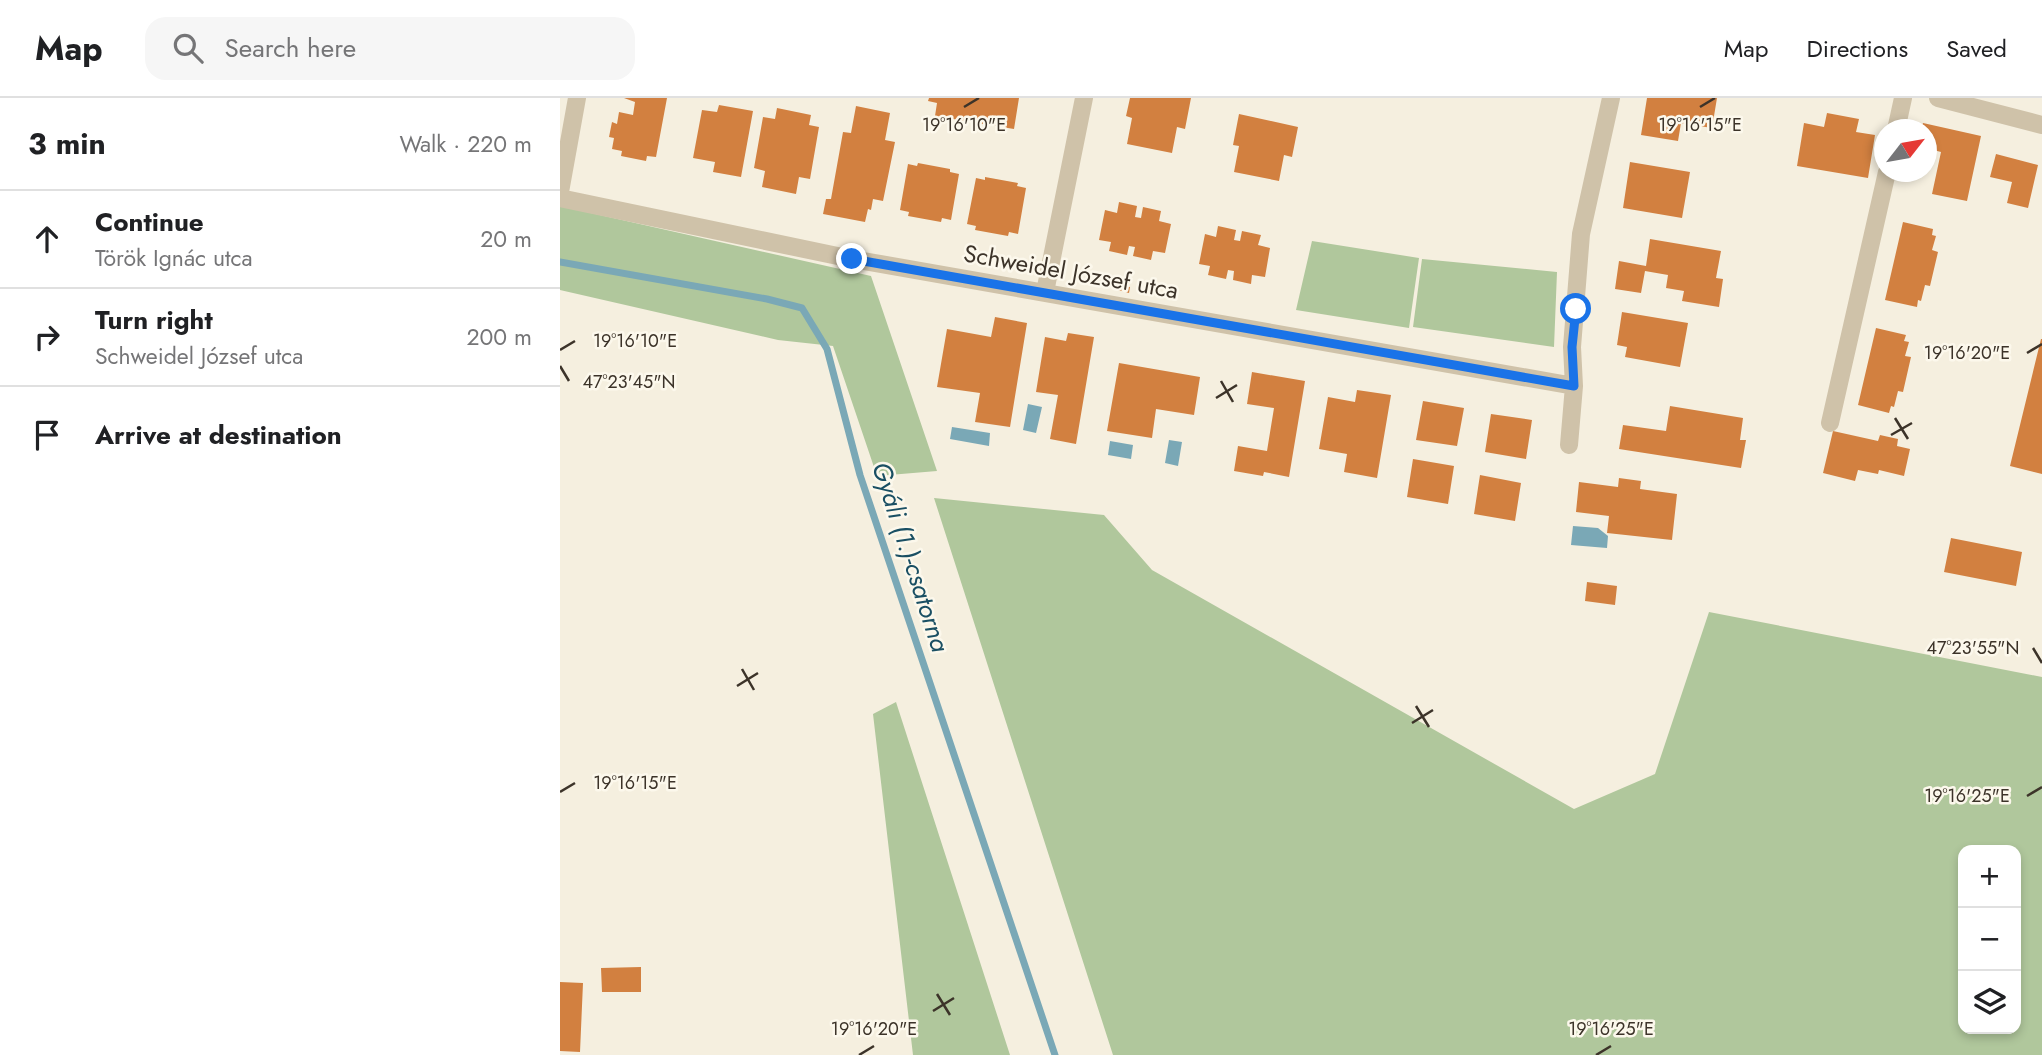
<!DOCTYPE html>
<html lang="en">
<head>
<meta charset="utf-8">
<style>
	:root { --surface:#fff; --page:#f6f6f6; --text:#202124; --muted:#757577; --line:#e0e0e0 }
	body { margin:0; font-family:Jost,sans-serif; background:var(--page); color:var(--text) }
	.controls { position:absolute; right:21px; bottom:21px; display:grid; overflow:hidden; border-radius:14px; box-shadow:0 4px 10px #0003 }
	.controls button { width:63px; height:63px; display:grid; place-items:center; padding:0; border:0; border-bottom:2px solid var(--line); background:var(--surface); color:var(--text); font:35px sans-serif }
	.compass { position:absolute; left:1314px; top:21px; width:63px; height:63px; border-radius:50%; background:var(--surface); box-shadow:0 4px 10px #0003; rotate:59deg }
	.stop { position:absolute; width:21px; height:21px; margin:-16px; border:5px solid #1a73e8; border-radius:50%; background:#fff }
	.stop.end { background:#1a73e8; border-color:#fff; box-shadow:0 2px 7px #0008 }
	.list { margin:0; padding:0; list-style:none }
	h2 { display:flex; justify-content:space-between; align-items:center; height:91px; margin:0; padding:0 28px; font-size:30px }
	h2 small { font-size:23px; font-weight:400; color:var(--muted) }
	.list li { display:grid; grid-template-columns:46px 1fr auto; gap:21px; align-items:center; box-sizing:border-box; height:98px; padding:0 28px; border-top:2px solid var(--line) }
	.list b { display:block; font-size:26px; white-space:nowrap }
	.list p { margin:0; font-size:23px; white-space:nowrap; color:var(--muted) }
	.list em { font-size:23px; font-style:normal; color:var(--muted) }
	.icon { flex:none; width:38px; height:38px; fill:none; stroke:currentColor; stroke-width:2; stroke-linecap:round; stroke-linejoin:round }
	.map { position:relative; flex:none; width:1482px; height:957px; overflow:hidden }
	header { display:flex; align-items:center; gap:42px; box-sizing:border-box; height:98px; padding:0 35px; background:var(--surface); border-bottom:2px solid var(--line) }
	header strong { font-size:33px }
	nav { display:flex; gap:38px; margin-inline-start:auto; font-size:24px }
	.search { width:490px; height:63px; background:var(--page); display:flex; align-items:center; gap:18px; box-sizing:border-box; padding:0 24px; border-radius:21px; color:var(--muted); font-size:26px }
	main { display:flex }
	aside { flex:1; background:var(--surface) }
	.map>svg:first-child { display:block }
</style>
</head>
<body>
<header>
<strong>Map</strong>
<div class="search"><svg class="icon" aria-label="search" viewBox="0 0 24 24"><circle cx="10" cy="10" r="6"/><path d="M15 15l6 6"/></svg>Search here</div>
<nav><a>Map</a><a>Directions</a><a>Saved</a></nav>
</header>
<main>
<aside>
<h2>3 min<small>Walk · 220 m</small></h2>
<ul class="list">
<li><svg class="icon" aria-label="ahead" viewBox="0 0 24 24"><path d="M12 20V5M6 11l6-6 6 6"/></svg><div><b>Continue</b><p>Török Ignác utca</p></div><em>20 m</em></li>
<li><svg class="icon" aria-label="right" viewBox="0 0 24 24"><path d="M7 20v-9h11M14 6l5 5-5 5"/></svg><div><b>Turn right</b><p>Schweidel József utca</p></div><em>200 m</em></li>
<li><svg class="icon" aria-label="arrive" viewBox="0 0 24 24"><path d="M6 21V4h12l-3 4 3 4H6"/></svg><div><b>Arrive at destination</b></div></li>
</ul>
</aside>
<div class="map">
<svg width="1482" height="957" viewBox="0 0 1482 957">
	<rect width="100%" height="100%" fill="#f5efdf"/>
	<path fill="#b0c79c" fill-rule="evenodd" d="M0,108L311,178L377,373L317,378L273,248L218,242L0,192Z
		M752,143L859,160L849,230L736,212Z
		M862,161L997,174L994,249L853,229Z
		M374,400L544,417L592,472L1014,711L1095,676L1149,514L1482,579V957H553ZM1403,752H1456V931H1403Z
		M336,604L450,957H353L313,616Z"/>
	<path fill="#7aa8b6" d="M468,306L482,309L476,335L463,332Z
		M392,329L430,335L429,348L390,341Z
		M609,342L622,344L618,368L605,365Z
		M550,343L573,347L571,361L548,357Z
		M1013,428L1038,430L1048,438L1047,450L1011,447Z"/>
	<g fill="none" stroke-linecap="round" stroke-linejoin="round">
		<path stroke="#7aa8b6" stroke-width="7" d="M0,164L207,201L242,210L267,251L300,377L495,957"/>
	</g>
	<path fill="#d28040" d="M64,0H107L96,59L87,58L86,63L61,58L62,53L52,51L54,40L49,39L52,24L57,26L59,14L73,17L75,4Z
		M369,0H459L454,31L375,18L377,5L368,3Z
		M570,0H631L625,31L617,29L612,55L567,46L572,20L566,18Z
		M1087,0H1157L1152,30L1121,25L1118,43L1081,37Z
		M159,7L193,13L181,79L153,74L155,64L133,60L142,12L157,14Z
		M296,8L330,15L325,42L335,44L323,103L313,101L311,112L308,111L305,124L263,116L266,101H271L283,34L291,35Z
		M217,10L251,17L249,27L259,29L250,81L239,79L236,96L202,89L205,73L194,70L203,19L215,21Z
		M1267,15L1299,21L1296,34L1315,37L1308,80L1237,68L1244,25L1264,29Z
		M679,16L738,29L732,59L724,57L719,83L674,74L679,48L673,47Z
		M1363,25L1421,38L1407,103L1372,96L1381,54L1366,50V32H1361Z
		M1436,56L1478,67L1468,110L1447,105L1452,84L1430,79Z
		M1070,64L1130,74L1122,120L1063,110Z
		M358,65L390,71V74L399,76L391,122L382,120L381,124L348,118L349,114L340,112L348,66L357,68Z
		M425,79L458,85L457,88L466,90L458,136L449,134L448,138L415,132L416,128L407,126L416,80L425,82Z
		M559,104L577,108L575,119L581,120L583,109L601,113L599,123L611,126L605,155L593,153L591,162L573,158L575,149L569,148L567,157L549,153L551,144L539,142L545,112L557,115Z
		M1343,124L1373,131L1372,137L1376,138L1372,152L1378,154L1370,188L1365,187L1361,203L1358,202L1357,209L1325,202Z
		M658,128L676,132L674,142L680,143L682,133L701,137L698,147L710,150L705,179L692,177L691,186L673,182L674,173L668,172L666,181L648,177L650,168L639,166L645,136L656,139Z
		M1090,141L1161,153L1156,180L1163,181L1159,209L1122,203L1124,193L1106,190L1108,177L1085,173L1081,195L1055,191L1059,163L1086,168Z
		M559,187L570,189L569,195L558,192Z
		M1062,214L1128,225L1120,269L1065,259L1067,249L1057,247Z
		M435,219L467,225L450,329L415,324L420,295L377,289L387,231L431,239Z
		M1316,230L1346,237L1344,243L1349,244L1345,258L1351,259L1343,294L1338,293L1334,309L1331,308L1329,315L1298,307Z
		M508,235L534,239L516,346L490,341L498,297L476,294L485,239L506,243Z
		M1481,241H1482V376L1450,368Z
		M559,265L640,279L634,317L596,311L592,340L547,333Z
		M692,274L745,283L729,379L704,374L703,378L674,373L678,348L707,353L714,310L687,306Z
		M797,292L831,297L817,380L784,374L787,356L759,351L768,299L795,304Z
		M863,303L904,310L897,348L856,342Z
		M1110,308L1183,320L1180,342H1186L1181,370L1059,351L1063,327L1106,333Z
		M931,316L972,322L966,361L925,354Z
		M1273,333L1318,343L1320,337L1338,341L1337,348L1350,351L1344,378L1319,372L1318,376L1298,372L1295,383L1263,375Z
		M853,361L894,368L888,406L847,399Z
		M920,377L961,385L955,423L914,416Z
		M1059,380L1081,383L1080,391L1117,396L1112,442L1047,435L1049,418L1016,414L1019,384L1058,389Z
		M1391,440L1462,454L1456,488L1384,474Z
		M1027,484L1057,488L1055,507L1025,503Z
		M81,869V894H42L41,870Z
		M0,884L23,885L20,954L0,953Z"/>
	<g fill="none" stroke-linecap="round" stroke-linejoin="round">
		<path stroke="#cfc2a9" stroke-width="18" d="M1378,0L1482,27
			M1336,32L1343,0
			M0,94L17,0
			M0,100L292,161L1014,288
			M485,194L524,0
			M1270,325L1327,74
			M1009,347L1014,288L1012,249L1021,136L1051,0"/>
	</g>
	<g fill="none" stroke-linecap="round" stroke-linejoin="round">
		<path stroke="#1a73e8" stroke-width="9" d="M292,161L1014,288L1012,249L1016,211"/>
	</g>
	<path fill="none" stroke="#3c3329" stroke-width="2.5" d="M404,9L419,0M1140,9L1155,0M0,252L15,243M1467,255L1482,246M0,268L9,283M661,283L673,304M656,300L677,287M1335,320L1348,341M1331,337L1352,325M1473,550L1482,565M182,571L194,592M177,588L198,575M856,608L869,629M852,625L873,612M0,694L15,685M1467,698L1482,689M377,896L390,917M373,913L394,900M299,957L314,948M1036,957L1051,948"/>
	<g text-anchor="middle" stroke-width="5" stroke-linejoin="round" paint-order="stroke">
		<g font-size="24" fill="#3c3329" stroke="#fcf8ec">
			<text transform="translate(511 174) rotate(10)" y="8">Schweidel József utca</text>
		</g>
		<g font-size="26" font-style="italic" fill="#1a4f63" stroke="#fcf8ec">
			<text transform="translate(351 459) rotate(72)" y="9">Gyáli (1.)-csatorna</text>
		</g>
	</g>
	<g font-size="18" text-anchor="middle" fill="#3c3329" stroke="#fcf8ec" stroke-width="5" stroke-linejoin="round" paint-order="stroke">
		<text x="404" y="33">19°16'10"E</text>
		<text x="1140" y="33">19°16'15"E</text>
		<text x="75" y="249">19°16'10"E</text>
		<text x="1407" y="261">19°16'20"E</text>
		<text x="69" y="290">47°23'45"N</text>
		<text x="1413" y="556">47°23'55"N</text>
		<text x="75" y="691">19°16'15"E</text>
		<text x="1407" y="704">19°16'25"E</text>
		<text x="314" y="937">19°16'20"E</text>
		<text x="1051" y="937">19°16'25"E</text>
	</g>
</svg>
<div class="controls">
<button>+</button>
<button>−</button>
<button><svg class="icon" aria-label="layers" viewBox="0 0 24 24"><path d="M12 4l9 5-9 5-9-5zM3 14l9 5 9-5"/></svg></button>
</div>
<svg class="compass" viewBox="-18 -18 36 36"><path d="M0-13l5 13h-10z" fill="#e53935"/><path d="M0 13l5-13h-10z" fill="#757577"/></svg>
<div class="stop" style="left:1016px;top:211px"></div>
<div class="stop end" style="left:292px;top:161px"></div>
</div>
</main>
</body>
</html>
